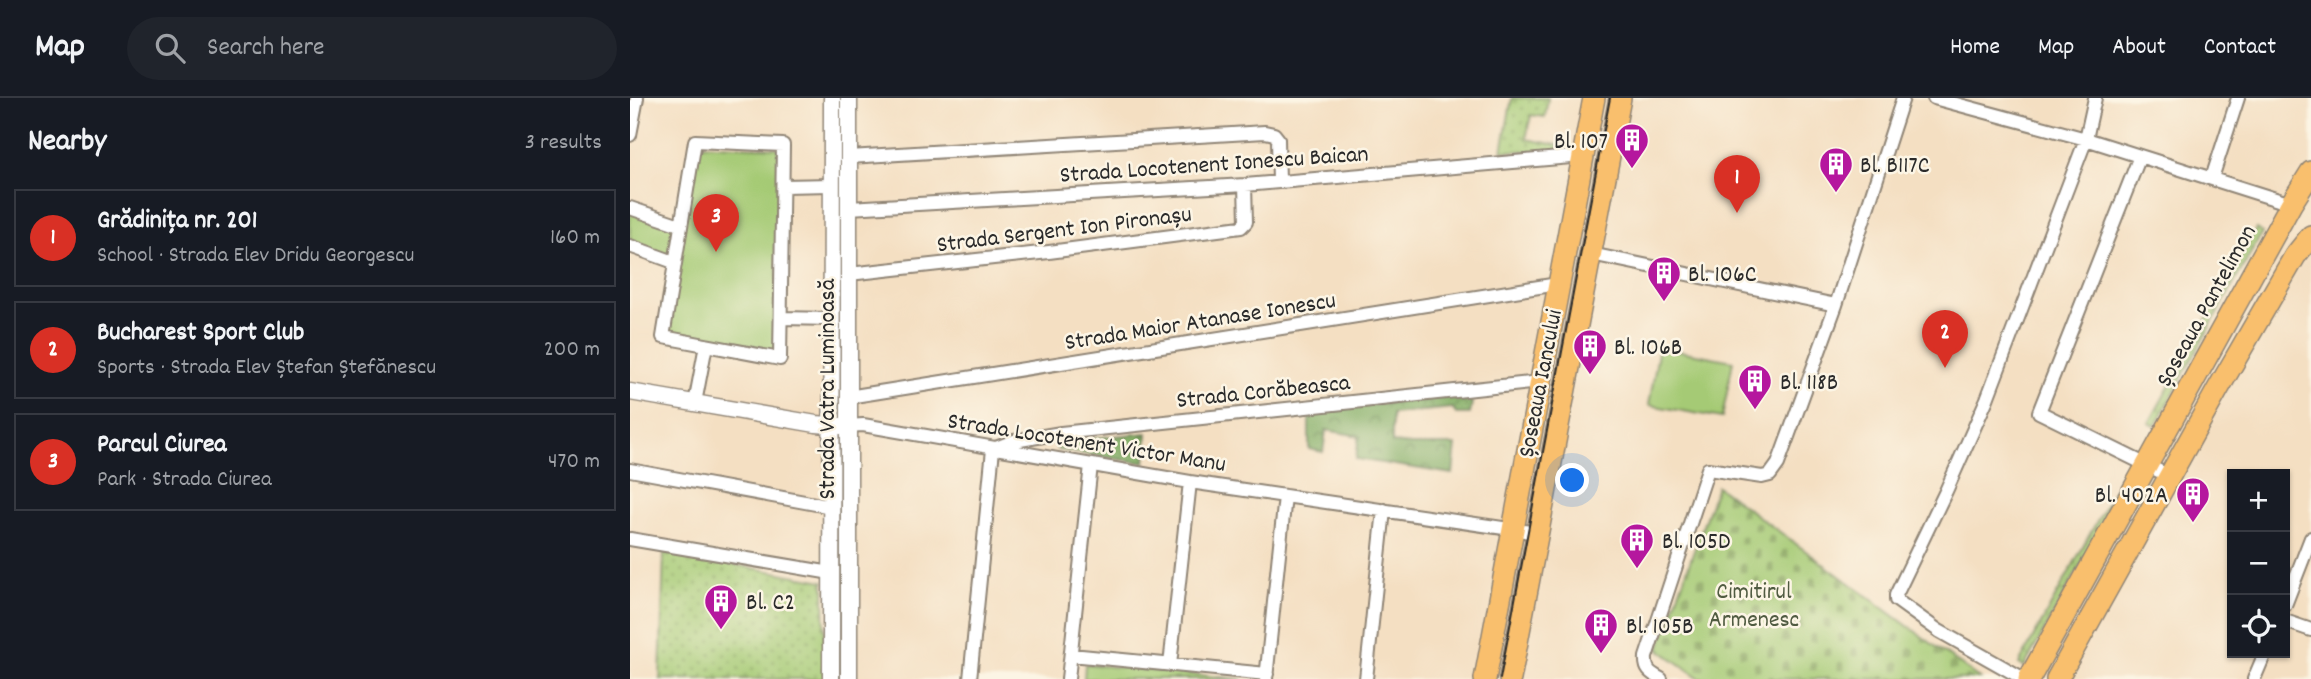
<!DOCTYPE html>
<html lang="en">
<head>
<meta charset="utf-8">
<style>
	:root { --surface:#171b24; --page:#20242c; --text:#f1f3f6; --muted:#9ea1a6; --line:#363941; --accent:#d93025 }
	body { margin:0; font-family:Dekko,sans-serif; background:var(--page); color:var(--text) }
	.controls { position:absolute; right:21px; bottom:21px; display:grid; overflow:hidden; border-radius:0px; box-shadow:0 2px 5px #0004 }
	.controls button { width:63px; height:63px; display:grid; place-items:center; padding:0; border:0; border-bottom:2px solid var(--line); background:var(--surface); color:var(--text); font:35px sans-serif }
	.you { position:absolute; left:943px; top:383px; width:24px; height:24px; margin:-18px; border:5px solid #fff; border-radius:50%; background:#1a73e8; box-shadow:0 0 0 10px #1a73e833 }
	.badge { display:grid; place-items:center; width:46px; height:46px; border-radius:50%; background:var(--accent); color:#fff; font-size:23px; font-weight:700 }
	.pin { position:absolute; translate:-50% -58px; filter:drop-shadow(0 2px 4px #0008) }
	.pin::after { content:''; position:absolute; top:37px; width:24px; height:21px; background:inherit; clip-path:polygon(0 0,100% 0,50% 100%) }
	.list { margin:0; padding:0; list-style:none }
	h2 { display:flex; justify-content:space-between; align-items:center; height:91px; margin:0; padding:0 28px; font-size:30px }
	h2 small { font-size:23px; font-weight:400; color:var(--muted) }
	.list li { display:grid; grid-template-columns:46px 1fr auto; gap:21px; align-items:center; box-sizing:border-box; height:98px; margin:0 14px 14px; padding:0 14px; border:2px solid var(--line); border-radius:0px }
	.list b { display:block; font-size:26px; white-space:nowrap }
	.list p { margin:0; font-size:23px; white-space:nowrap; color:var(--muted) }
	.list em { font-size:23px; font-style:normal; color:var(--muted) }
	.icon { flex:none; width:38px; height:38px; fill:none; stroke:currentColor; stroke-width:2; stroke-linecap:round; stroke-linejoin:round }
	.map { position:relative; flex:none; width:1681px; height:581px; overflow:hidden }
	header { display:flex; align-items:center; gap:42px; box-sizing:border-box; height:98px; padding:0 35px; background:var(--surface); border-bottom:2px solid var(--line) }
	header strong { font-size:33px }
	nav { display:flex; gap:38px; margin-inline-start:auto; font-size:24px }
	.search { width:490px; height:63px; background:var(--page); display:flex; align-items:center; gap:18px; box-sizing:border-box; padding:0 24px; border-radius:38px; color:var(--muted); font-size:26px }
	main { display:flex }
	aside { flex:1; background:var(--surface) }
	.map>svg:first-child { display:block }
</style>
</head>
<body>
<header>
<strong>Map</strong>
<div class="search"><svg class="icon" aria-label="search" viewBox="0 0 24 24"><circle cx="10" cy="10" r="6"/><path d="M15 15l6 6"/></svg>Search here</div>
<nav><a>Home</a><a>Map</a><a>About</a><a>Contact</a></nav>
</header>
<main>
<aside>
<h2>Nearby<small>3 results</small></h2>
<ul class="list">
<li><span class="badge">1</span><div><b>Grădinița nr. 201</b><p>School · Strada Elev Dridu Georgescu</p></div><em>160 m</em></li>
<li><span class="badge">2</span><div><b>Bucharest Sport Club</b><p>Sports · Strada Elev Ștefan Ștefănescu</p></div><em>200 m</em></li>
<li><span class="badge">3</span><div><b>Parcul Ciurea</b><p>Park · Strada Ciurea</p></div><em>470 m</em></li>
</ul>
</aside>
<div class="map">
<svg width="1681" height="581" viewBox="0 0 1681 581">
	<defs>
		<pattern id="grass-dots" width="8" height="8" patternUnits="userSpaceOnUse" patternTransform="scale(1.75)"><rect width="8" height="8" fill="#a5ca74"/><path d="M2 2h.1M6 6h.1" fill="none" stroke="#87a45f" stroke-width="1.8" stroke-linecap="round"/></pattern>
		<pattern id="forest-crowns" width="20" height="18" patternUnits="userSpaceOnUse" patternTransform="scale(1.75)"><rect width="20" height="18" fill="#84ae66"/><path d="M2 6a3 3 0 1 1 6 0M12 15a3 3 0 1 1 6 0" fill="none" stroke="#6c8e54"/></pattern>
		<pattern id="cemetery-stones" width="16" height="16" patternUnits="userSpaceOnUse" patternTransform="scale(1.75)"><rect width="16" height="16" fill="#a5ca74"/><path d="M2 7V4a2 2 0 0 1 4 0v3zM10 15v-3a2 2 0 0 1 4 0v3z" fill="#87a45f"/></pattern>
	</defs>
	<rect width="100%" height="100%" fill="#fcf5e5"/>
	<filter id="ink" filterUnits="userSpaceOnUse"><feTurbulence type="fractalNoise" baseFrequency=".0143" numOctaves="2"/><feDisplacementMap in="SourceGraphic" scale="14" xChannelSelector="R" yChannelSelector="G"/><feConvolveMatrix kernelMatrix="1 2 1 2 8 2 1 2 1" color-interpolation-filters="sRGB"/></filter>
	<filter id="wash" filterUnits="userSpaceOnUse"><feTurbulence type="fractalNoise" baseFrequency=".00686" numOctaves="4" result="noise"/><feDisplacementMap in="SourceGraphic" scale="28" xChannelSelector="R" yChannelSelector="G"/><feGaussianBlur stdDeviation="1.57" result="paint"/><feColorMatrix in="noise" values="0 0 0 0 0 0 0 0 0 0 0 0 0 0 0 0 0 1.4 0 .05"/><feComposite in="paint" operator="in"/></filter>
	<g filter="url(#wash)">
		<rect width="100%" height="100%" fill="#f4dfc2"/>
		<path fill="url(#grass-dots)" stroke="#687a50" stroke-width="2" d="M882,0H918L915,19L901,17L896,41L933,48V53H872Z
			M1626,131L1632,135L1525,328L1519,325Z
			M1495,372L1501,376L1394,569L1389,566Z
			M34,454L194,483L195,581H30Z"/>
		<path fill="url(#forest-crowns)" stroke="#586c48" stroke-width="2" d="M821,298L842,304L840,316H826L823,310L762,316V345L781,347H826L823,376L726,361L729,338L696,332L693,354L679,351V314Z
			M517,335L515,365L427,352L428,343Z"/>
		<path fill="url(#cemetery-stones)" stroke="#687a50" stroke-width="2" d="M1087,388L1350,581H1071L1029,551Z"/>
		<path fill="#a5ca74" stroke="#687a50" stroke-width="2" d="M67,46L149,50L146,256L37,236L47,163L0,146V112L52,130Z
			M1029,249L1103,263L1092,320L1019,307Z
			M455,566L612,581H454Z"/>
	</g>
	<g filter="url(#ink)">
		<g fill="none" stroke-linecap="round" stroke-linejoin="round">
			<g stroke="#908576" stroke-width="16">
				<path id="minor" d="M1304,0L1456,41L1661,106
					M0,37L7,0
					M65,43L153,47L150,261L33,239Z
					M1510,58L1409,314L1539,378
					M219,59L635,34L644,36L648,41L649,84
					M1582,80L1608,0
					M153,88L202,87
					M0,110L50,127
					M219,110L615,87L953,58
					M0,148L44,164
					M961,156L1206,207
					M219,176L419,154L611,129L616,124L615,87
					M151,220L202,221
					M218,299L928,186
					M65,305L76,247
					M218,328L233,327L560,384L907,435
					M0,372L202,409
					M0,441L201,475
					M1655,507L1681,440
					M1655,523L1681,532
					M441,557L637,576
					M540,567L560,384
					M340,581L363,351L384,343L431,335L910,284
					M438,581L461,367
					M636,581L655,398
					M736,581L754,412
					M1031,581C1020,575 1015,572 1016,559L1078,371L1132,379L1140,377L1148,366L1206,207L1273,0
					M1394,581L1309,533L1266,502V497L1316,393L1357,301L1456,41L1465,0
					M1624,581L1635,555"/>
			</g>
			<g stroke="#908576" stroke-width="19">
				<path id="tertiary" d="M219,0V581
					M0,294L186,326L212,328
					M201,581L202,0"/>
			</g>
			<g stroke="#908576" stroke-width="24">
				<path id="primary" d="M855,581L964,0
					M880,581L990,0
					M1399,581L1661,106L1681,74
					M1427,581L1588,291L1665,158L1681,138"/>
			</g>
			<use href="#minor" stroke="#fff" stroke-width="12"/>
			<use href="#tertiary" stroke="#fff" stroke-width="16"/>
			<use href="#primary" stroke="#f9bf6d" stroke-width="21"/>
			<path stroke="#2b2b2b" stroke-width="2" d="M870,581L980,0"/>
		</g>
	</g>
	<defs>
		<g id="building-pin" transform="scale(1.75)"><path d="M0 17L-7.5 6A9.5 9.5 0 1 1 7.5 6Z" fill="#b5179e" stroke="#fcf5e5"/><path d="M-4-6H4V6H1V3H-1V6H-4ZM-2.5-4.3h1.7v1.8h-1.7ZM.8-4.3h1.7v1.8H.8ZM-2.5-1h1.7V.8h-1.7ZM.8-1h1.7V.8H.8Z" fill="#fff"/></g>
	</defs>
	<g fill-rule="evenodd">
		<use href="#building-pin" x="1002" y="42"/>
		<use href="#building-pin" x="1206" y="66"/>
		<use href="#building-pin" x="1034" y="175"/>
		<use href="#building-pin" x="960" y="248"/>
		<use href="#building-pin" x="1125" y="283"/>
		<use href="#building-pin" x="1563" y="396"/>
		<use href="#building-pin" x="1007" y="442"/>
		<use href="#building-pin" x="91" y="503"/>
		<use href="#building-pin" x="971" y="527"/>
	</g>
	<g text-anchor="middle" stroke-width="5" stroke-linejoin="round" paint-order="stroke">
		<g font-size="24" fill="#2b2b2b" stroke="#fcf5e5" text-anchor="start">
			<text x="978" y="50" text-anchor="end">Bl. 107</text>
			<text x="1230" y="74">Bl. B117C</text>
			<text x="1058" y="183">Bl. 106C</text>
			<text x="984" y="256">Bl. 106B</text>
			<text x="1150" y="291">Bl. 118B</text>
			<text x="1538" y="404" text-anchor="end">Bl. 402A</text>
			<text x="1032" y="450">Bl. 105D</text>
			<text x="116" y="511">Bl. C2</text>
			<text x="996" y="535">Bl. 105B</text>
		</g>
		<g font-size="24" fill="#2b2b2b" stroke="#fcf5e5">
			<text transform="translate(584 65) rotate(-4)" y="8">Strada Locotenent Ionescu Baican</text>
			<text transform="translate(434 130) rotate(-7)" y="8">Strada Sergent Ion Pironașu</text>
			<text transform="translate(1575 207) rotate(-61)" y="8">Șoseaua Pantelimon</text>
			<text transform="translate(570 222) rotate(-9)" y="8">Strada Maior Atanase Ionescu</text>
			<text transform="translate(909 285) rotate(-79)" y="8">Șoseaua Iancului</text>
			<text transform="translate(196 291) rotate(-90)" y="8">Strada Vatra Luminoasă</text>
			<text transform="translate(633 292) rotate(-6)" y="8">Strada Corăbeasca</text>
			<text transform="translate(457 343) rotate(9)" y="8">Strada Locotenent Victor Manu</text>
		</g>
		<g font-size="24" fill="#505b41" stroke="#fcf5e5">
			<text x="1124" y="500">Cimitirul<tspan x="1124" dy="28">Armenesc</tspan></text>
		</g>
	</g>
</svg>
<div class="controls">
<button>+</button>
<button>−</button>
<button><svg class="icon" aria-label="locate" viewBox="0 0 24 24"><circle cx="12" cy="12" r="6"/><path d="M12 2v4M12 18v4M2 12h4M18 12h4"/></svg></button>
</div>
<div class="you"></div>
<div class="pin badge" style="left:1107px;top:115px">1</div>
<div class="pin badge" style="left:1315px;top:270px">2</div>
<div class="pin badge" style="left:86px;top:154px">3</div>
</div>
</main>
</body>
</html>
